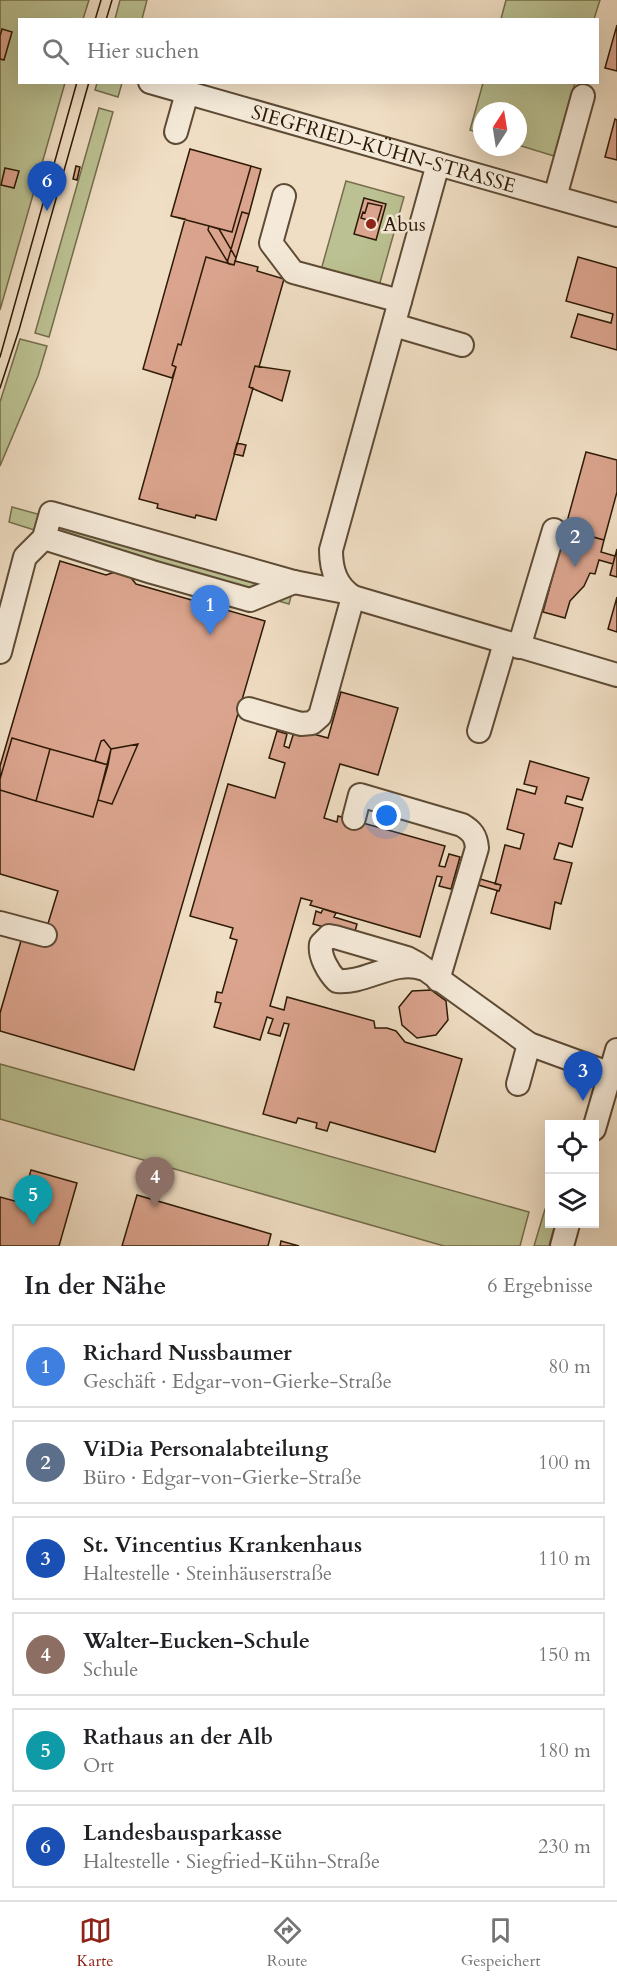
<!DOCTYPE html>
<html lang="de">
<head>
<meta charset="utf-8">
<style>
	:root { --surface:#fff; --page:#f6f6f6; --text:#202124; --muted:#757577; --line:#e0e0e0; --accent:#8f2418 }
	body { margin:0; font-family:Cardo,serif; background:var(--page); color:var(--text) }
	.controls { position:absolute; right:18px; bottom:18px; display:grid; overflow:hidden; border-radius:0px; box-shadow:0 6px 24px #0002 }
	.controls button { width:54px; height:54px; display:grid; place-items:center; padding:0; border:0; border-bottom:2px solid var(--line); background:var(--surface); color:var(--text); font:30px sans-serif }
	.compass { position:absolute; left:473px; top:102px; width:54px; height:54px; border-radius:50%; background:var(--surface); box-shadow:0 6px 24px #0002; rotate:12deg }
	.you { position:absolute; left:387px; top:816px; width:21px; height:21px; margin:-15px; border:4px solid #fff; border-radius:50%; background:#1a73e8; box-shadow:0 0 0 9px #1a73e833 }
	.badge { display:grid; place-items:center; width:39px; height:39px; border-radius:50%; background:var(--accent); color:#fff; font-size:20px; font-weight:700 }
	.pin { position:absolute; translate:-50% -50px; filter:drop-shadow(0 2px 3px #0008) }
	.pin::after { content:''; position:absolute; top:32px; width:21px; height:18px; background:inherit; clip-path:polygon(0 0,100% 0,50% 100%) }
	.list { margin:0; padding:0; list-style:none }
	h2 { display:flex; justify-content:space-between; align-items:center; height:78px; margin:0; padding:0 24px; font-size:26px }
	h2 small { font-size:20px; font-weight:400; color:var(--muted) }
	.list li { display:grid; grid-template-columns:39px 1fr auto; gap:18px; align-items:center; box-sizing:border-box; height:84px; margin:0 12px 12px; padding:0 12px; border:2px solid var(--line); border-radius:0px }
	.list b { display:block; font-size:22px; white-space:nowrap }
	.list p { margin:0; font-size:20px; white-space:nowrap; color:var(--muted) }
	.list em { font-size:20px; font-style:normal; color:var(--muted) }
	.icon { flex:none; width:33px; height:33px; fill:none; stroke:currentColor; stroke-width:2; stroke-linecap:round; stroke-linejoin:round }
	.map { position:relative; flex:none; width:617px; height:1246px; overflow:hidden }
	.search { position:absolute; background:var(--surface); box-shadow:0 6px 24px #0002; left:18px; right:18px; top:18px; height:66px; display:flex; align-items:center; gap:15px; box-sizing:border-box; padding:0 21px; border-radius:0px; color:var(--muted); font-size:22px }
	.sheet { height:654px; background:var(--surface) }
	nav { display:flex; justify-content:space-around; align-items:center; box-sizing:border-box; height:84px; border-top:2px solid var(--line); background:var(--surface); font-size:16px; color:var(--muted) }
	nav a { display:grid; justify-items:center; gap:3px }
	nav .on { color:var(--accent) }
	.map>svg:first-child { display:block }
</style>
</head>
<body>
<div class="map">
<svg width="617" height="1246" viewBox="0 0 617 1246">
	<rect width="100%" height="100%" fill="#f0dec4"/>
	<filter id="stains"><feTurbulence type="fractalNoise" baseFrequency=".00333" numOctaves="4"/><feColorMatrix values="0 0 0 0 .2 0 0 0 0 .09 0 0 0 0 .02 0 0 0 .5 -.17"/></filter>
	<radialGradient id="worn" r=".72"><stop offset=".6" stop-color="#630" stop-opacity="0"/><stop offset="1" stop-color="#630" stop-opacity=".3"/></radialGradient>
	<path fill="#bbc192" stroke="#746e4c" stroke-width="1.5" d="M0,0H89L83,19L20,20V82L65,83L0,310Z
		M120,0H147L142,19H115Z
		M506,0H600L594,19H501Z
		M97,83H122L118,97L95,90Z
		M483,83H575L554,156L518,145V111H482V134L470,130Z
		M99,108L113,112L49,337L35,333Z
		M346,181L404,197L379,286L321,270Z
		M20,339L47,346L38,376L0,466V402Z
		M12,507L294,585L289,604L88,547L9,522Z
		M0,1064L529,1212L520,1246H444L0,1119Z
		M549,1207L550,1224H555L549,1246H534L545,1209Z"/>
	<path fill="#dba48e" stroke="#2d1a05" stroke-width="1.5" d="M617,25V71L605,68Z
		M2,29L12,32L4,60L0,59V36Z
		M615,119L617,120V160L605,157Z
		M190,149L251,166L232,232L171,216Z
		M190,149L261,169L249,214L242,212L227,263L206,257L181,345L178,344L172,365L176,367L172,378L143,369L185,219L171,216Z
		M76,166L80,167L77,180L73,179Z
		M5,168L19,171L14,188L1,185Z
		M364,198L386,204L376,240L354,234Z
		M368,203L382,206L377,223L361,218L363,212L365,213Z
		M242,212L249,214L234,265L227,263Z
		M209,226L219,229L236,258L234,265L229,264L208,230Z
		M206,257L234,265L235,261L258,267L257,271L284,279L259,367L255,366L249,387L253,388L216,520L196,515L195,518L157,508L158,504L139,499L176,367L172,365L178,344L181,345Z
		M578,257L617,268V350L571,337L578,314L611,323L613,314L566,301Z
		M255,366L290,371L282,401L249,387Z
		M237,443L246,445L243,456L234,454Z
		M586,452L617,460V492L604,540L565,529Z
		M559,528L604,540L601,552L615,556L613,564L599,560L595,574L590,573L584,586L570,601L565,618L543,612L562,542Z
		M617,549V577L610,575Z
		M60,561L106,575L124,569L136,584L265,621L134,1070L0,1031V1013L23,934L43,940L58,891L0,874V766Z
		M617,597V632L608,629Z
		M341,692L398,708L378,775L340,764L324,818L337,822L338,816L445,846L439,866L445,867L449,854L460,857L451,889L439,886L442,877L437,876L420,937L310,905L312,901L301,898L270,1006L284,1010L287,997L374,1021L375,1028H387L396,1031L405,1042L462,1059L435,1152L330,1122L327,1131L316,1128L317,1123L298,1118L296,1123L263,1114L289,1024L284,1023L280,1036L268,1033L273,1019L267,1017L260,1040L214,1027L221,1003L215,1002L217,992L222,993L237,940L230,938L233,928L190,916L228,784L275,798L285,763L269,758L277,731L287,734L284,746L289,748L295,729L328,738Z
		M12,738L50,749L36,801L0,790V779Z
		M104,740L111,749L108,765L95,761L101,741Z
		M138,744L112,804L98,800L111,749Z
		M50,749L108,765L93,817L36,801Z
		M530,761L589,778L582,800L567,796L565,803L583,808L572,847L559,843L554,859L572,863L561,904L555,902L550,929L491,913L497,891H499L501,885L495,884L505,845L520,849L524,834L507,829L517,789L535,794L537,787L524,784Z
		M456,872L501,885L499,891L454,878Z
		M323,909L336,913L334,917L357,924L354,935L313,924L316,911L321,913Z
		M431,990L446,1001L448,1020L436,1035L417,1038L402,1025L399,1007L412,991Z
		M31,1170L77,1183L59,1246H0V1197L22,1203Z
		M137,1195L271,1234L268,1246H122Z
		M281,1241L299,1246H280Z"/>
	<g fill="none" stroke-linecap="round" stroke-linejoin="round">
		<g stroke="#5e4b35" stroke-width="26">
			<g id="minor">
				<path id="s1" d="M150,82L617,215"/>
				<path d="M176,132L187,93"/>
				<path d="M438,164L331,550C331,570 336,586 353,597L617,675"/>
				<path d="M284,196L271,243L293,272L400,301"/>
				<path d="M555,197L583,96"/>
				<path d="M394,325L462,345"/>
				<path d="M44,538L152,572L250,600L294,582"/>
				<path d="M519,647L554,530"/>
				<path d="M0,652L25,557L44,538L51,513L294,582L345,592"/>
				<path d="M249,709L301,724L312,723L320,716L353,597"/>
				<path d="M479,731L505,643"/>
				<path d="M354,818L360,795L462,825C472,831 476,836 477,848L438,980"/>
				<path d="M0,923L45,935"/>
				<path d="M424,969C394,958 366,984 337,981C328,972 319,956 321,944L329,936L335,937L407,958L418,964L529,1044L611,1074"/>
				<path d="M518,1084L529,1044"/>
				<path d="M594,1129L617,1050"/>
				<path d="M562,1246L568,1224"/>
			</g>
		</g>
		<use href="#minor" stroke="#f5ead9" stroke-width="22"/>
		<path stroke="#2d1a05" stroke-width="1.5" d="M95,20L101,0
			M106,20L112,0
			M0,357L77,82
			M0,388L19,330L89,82"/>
	</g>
	<circle fill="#8f2418" stroke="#f5ead9" stroke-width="2" cx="371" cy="224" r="6"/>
	<g text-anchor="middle" stroke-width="5" stroke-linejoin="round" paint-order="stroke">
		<g font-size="20" fill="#2d1a05" stroke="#f5ead9">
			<text dy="7" stroke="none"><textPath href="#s1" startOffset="243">SIEGFRIED-KÜHN-STRASSE</textPath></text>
		</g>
		<g font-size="20" fill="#2d1a05" stroke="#f5ead9" text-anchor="start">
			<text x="383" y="231">Abus</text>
		</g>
	</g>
	<rect width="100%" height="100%" filter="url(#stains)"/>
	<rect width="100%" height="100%" fill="url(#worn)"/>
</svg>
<div class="controls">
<button><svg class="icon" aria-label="locate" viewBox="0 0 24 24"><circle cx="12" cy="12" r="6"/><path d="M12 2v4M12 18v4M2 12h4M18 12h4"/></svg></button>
<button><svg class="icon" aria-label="layers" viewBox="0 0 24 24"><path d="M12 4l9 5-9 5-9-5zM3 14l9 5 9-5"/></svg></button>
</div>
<svg class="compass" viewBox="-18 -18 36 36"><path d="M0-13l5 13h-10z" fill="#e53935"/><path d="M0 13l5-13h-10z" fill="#757577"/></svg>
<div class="you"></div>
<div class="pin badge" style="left:210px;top:635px;background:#3f7fe0">1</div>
<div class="pin badge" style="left:575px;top:567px;background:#5c6f8a">2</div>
<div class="pin badge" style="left:583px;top:1101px;background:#1a4fb4">3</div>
<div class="pin badge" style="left:155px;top:1207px;background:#8d6e63">4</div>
<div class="pin badge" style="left:33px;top:1225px;background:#0f9aa8">5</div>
<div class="pin badge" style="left:47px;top:211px;background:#1a4fb4">6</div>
<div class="search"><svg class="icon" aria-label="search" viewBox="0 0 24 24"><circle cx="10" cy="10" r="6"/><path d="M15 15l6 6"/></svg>Hier suchen</div>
</div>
<section class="sheet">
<h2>In der Nähe<small>6 Ergebnisse</small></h2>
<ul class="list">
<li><span class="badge" style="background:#3f7fe0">1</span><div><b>Richard Nussbaumer</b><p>Geschäft · Edgar-von-Gierke-Straße</p></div><em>80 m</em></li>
<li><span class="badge" style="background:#5c6f8a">2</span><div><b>ViDia Personalabteilung</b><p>Büro · Edgar-von-Gierke-Straße</p></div><em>100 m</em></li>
<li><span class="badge" style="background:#1a4fb4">3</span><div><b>St. Vincentius Krankenhaus</b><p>Haltestelle · Steinhäuserstraße</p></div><em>110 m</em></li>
<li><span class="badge" style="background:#8d6e63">4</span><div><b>Walter-Eucken-Schule</b><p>Schule</p></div><em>150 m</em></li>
<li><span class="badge" style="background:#0f9aa8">5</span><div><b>Rathaus an der Alb</b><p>Ort</p></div><em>180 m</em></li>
<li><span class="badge" style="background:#1a4fb4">6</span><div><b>Landesbausparkasse</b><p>Haltestelle · Siegfried-Kühn-Straße</p></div><em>230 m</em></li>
</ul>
</section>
<nav>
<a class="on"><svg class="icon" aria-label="map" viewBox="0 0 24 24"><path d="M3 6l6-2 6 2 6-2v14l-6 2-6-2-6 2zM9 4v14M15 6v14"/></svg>Karte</a>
<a><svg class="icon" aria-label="directions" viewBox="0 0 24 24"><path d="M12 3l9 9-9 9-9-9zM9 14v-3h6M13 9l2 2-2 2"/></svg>Route</a>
<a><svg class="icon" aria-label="saved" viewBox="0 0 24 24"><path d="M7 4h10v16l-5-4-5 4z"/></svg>Gespeichert</a>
</nav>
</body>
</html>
